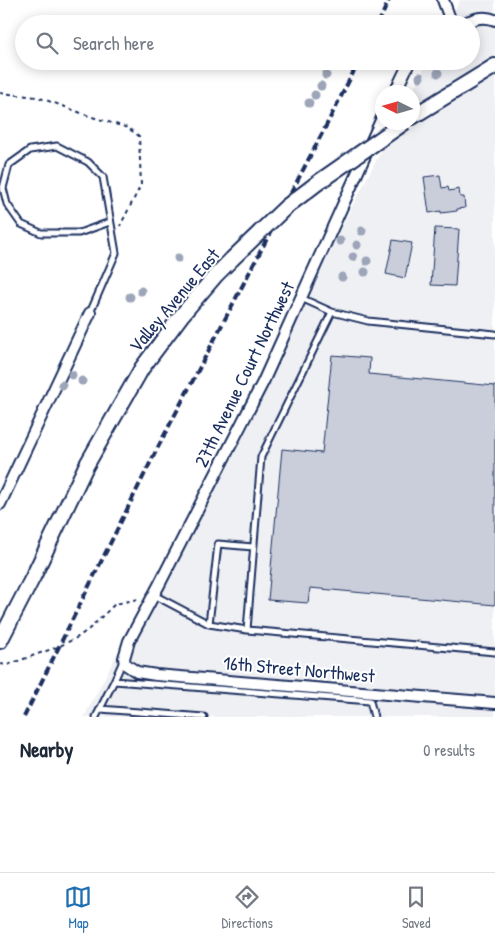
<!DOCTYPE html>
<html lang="en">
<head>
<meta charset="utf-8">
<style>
	:root { --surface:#fff; --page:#f2f2f3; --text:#1f2937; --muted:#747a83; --line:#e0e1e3; --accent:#1f6fb2 }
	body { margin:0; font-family:"Patrick Hand",sans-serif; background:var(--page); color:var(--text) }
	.compass { position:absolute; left:375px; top:85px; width:45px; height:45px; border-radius:50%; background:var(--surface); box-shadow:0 2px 12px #0003; rotate:275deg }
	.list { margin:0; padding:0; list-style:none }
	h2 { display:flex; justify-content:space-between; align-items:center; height:65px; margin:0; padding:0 20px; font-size:21px }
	h2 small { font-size:16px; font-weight:400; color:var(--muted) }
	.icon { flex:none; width:28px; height:28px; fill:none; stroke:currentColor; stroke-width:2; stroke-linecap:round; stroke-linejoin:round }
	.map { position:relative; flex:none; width:495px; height:717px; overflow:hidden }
	.search { position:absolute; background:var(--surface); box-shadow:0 2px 12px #0003; left:15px; right:15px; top:15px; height:55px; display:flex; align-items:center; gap:12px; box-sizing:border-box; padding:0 18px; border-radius:28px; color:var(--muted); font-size:19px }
	.sheet { height:155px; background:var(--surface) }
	nav { display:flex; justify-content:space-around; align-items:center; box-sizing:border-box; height:70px; border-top:1px solid var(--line); background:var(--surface); font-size:14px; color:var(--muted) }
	nav a { display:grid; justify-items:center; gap:2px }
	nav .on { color:var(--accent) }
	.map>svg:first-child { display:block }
</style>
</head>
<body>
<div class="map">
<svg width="495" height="717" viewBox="0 0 495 717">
	<rect width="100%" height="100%" fill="#fff"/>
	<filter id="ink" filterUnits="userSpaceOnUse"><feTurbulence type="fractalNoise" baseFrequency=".02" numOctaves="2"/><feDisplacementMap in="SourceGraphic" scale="10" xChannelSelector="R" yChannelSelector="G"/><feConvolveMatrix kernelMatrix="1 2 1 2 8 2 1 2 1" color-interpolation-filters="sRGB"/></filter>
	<g filter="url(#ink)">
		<path fill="#eff0f4" d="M460,0H495V717H84L396,123L412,122V92L428,61H471V24H448Z"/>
		<path fill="#caceda" stroke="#1b2f5e" d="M440,175L442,188L448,187L449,191L459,189L460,197H464L465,208L457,209V211L441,213V211L429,213L424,177Z
			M435,228L459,229L455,286L431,285Z
			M393,240L412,243L405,278L386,274Z
			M332,355L370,358L369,374L495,386V605L310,588L308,603L268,600L282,449L322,453Z"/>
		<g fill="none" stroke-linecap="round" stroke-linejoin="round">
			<g stroke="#1b2f5e" stroke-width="9">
				<path id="lane" d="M301,298L332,312L368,321L495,334
					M90,313L116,253L103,177L88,162L57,146L30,150L9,165L3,188L7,204L21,224L41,233H79L110,222
					M154,595L209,624L247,630L495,652
					M209,624L218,544L253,547
					M247,630L261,457L332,312
					M114,681L370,701L374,717
					M100,709L204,717
					M96,717L114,681L123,661"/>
			</g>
			<g stroke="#1b2f5e" stroke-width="14">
				<path id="street" d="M443,0L452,24
					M462,24C474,19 483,15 495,20
					M395,92L410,61
					M382,118L263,382L159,585L129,641L124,658L125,664L137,672L156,675L495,703
					M0,504L90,313"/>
			</g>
			<g stroke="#1b2f5e" stroke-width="18">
				<path id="secondary" d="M412,117L495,66
					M0,641L33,577L86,466L142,368L181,316L216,275L232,259"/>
			</g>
			<path stroke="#1b2f5e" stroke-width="2" stroke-dasharray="4 4" stroke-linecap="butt" d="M0,93L37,97L60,105L89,116L128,128L139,136L141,185L120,226
				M0,664L7,665L60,646L78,637L89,629L115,604L139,599"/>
			<use href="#lane" stroke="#fff" stroke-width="5"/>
			<use href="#street" stroke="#fff" stroke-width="10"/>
			<use href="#secondary" stroke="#fff" stroke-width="14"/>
			<path stroke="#1b2f5e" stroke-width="4" stroke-dasharray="8 4" stroke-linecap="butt" d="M378,24L389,0
				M24,717L156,451L327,124L359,61"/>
			<g stroke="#1b2f5e" stroke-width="18" stroke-linecap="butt">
				<path id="secondary-bridge" d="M232,259L286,207L320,181L405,122"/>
			</g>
			<use href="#secondary-bridge" stroke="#fff" stroke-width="14"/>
		</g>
		<g fill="#9da5b9">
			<circle cx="438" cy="73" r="4.5"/>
			<circle cx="326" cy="75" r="4.5"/>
			<circle cx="420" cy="77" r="4.5"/>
			<circle cx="321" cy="86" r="4.5"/>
			<circle cx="315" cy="95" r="4.5"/>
			<circle cx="309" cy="103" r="4.5"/>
			<circle cx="362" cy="231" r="4.5"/>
			<circle cx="340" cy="241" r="4.5"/>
			<circle cx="357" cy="245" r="4.5"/>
			<circle cx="353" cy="257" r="4.5"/>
			<circle cx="178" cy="258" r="4.5"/>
			<circle cx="367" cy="261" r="4.5"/>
			<circle cx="365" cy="272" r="4.5"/>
			<circle cx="342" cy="277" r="4.5"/>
			<circle cx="141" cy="291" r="4.5"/>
			<circle cx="130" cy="297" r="4.5"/>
			<circle cx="72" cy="375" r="4.5"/>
			<circle cx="82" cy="381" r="4.5"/>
			<circle cx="62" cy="385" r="4.5"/>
		</g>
	</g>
	<g text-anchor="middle" stroke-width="4" stroke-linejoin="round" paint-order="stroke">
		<g font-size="19" fill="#1b2f5e" stroke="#fff">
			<text transform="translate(174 300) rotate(-50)" y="7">Valley Avenue East</text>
			<text transform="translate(244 374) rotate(-64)" y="7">27th Avenue Court Northwest</text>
			<text transform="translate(299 669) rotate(5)" y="7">16th Street Northwest</text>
		</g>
	</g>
</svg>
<svg class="compass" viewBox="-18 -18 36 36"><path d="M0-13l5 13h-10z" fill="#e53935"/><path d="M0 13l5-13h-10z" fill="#747a83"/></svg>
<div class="search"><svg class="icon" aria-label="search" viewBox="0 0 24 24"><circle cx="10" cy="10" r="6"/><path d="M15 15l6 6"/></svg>Search here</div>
</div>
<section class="sheet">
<h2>Nearby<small>0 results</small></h2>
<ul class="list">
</ul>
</section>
<nav>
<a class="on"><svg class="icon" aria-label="map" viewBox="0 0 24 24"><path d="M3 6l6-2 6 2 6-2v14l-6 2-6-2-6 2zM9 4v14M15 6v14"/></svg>Map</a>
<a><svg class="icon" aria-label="directions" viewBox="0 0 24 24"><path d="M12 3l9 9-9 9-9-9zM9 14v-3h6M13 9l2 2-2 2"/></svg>Directions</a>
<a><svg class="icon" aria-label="saved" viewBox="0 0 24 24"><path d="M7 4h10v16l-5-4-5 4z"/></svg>Saved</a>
</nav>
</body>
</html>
